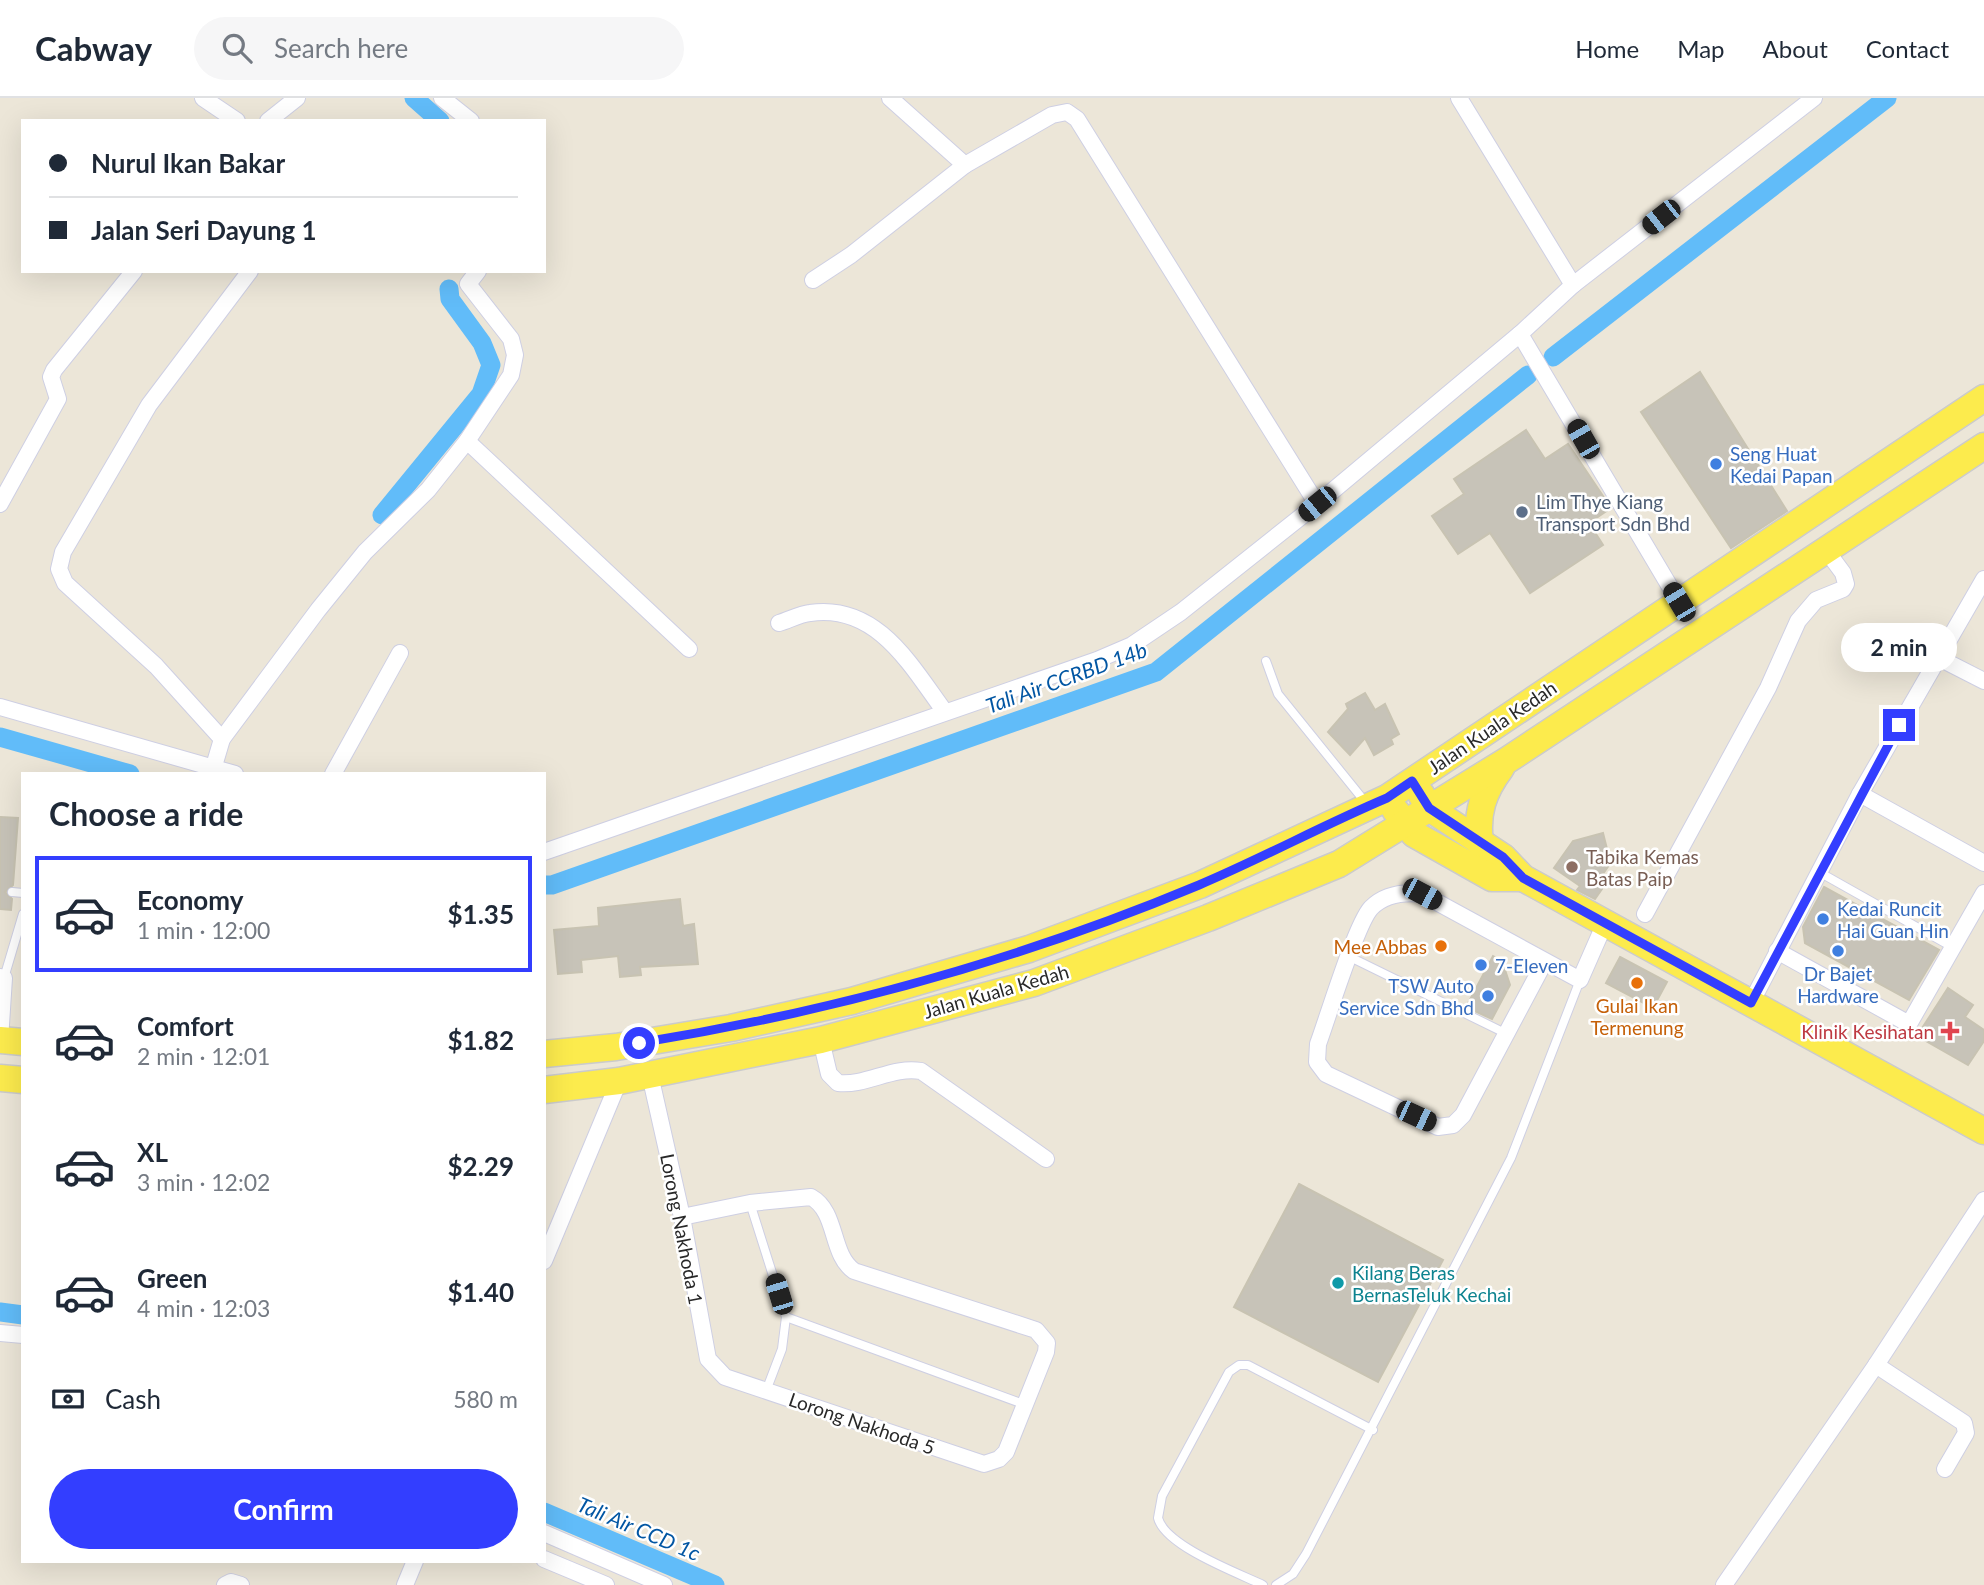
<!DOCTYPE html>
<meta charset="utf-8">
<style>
:root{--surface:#fff;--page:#f6f6f7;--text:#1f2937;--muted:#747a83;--line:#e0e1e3;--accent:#333eff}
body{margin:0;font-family:Lato,sans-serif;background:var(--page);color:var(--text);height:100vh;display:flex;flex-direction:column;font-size:26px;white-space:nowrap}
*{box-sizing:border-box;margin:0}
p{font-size:23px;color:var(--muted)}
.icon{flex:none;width:38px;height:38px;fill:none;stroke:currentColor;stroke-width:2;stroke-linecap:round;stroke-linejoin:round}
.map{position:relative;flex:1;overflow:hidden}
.panel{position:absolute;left:21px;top:674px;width:525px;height:791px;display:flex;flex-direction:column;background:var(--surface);border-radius:0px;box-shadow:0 7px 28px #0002}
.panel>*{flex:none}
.banner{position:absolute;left:21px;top:21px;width:525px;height:154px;border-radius:0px;box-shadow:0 7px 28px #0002;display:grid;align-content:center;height:154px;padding:0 28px;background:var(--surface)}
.end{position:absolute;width:32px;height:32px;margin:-16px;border:9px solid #333eff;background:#fff;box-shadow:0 0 0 4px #fff}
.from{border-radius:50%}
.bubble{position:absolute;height:49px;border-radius:24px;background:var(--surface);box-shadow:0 7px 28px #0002;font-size:23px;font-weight:700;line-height:49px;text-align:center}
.car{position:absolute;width:21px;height:42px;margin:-21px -10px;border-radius:9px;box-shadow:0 0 5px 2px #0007;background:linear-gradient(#222 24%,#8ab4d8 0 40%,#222 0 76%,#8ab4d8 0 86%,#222 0)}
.banner b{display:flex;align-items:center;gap:24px;height:66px;font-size:26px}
.banner b+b{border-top:2px solid var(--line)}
.banner i{width:18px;height:18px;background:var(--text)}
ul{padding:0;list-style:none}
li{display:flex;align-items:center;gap:21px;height:116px;margin:0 14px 10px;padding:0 14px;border:4px solid transparent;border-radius:0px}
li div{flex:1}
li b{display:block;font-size:26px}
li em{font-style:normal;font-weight:700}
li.active{border-color:var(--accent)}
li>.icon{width:63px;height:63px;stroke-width:1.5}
h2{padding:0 28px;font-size:32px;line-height:84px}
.pay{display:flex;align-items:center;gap:18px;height:77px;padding:0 28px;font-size:26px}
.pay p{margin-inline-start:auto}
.button{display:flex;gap:14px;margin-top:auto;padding:14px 28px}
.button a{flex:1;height:80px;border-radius:42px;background:var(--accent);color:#fff;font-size:28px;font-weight:700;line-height:80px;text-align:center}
header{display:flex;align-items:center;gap:42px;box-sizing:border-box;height:98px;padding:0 35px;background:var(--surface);border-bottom:2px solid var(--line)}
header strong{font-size:33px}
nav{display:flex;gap:38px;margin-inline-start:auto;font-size:24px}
.search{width:490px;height:63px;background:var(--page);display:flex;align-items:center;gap:18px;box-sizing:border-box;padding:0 24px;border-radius:38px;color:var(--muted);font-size:26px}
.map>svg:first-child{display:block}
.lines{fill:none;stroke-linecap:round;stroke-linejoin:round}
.canal{stroke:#61bcf9;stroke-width:19}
.building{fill:#c7c3b8;stroke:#c8c3b2;stroke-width:2}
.lane-casing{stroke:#cecfe3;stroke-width:10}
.street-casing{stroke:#cecfe3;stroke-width:18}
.primary-casing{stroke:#cbcbcb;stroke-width:29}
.lane{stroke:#fff;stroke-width:8}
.street{stroke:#fff;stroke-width:16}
.primary{stroke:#fceb4d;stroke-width:26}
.route{stroke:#333eff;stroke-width:9}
.shop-dot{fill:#3f7fe0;stroke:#fff;stroke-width:2.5}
.service-dot{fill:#5c6f8a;stroke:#fff;stroke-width:2.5}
.education-dot{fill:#8d6e63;stroke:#fff;stroke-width:2.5}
.food-dot{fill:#e8710a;stroke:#fff;stroke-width:2.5}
.health-dot{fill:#e0444e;stroke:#fff;stroke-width:2.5}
.culture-dot{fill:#0f9aa8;stroke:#fff;stroke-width:2.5}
.labels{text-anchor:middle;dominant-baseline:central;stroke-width:5;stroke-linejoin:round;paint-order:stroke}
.shop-label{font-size:19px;fill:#366cbe;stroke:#fff;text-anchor:start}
.service-label{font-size:19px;fill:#4e5e75;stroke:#fff;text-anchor:start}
.street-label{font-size:19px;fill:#282828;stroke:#fff}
.education-label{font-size:19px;fill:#785e54;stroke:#fff;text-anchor:start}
.food-label{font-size:19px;fill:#c56008;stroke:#fff;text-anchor:end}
.health-label{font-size:19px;fill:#be3a42;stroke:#fff;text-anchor:end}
.culture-label{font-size:19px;fill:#0d838f;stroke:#fff;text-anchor:start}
.water-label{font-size:21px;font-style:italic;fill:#0256a3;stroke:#fff}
</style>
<header>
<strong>Cabway</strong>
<div class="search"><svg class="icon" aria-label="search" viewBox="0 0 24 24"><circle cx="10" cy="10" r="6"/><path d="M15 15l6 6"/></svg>Search here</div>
<nav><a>Home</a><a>Map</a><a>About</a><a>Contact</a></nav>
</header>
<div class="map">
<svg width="1984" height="1487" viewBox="0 0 1984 1487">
<rect width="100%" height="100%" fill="#ece6d8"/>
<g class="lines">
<!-- canal -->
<g class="canal">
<polyline points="414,0 440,23"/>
<polyline points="1553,259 1887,0"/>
<polyline points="382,417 481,296 491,267 482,245 450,201 449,191"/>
<polyline points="0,639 130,676"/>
<polyline points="544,787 552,787 1156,574 1528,277"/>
<polyline points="0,1214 23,1217"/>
<polyline points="544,1414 715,1487"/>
</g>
</g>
<!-- building -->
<g class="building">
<polygon points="1700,274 1787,413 1731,450 1641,314"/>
<polygon points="1526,332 1545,361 1568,346 1611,410 1589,425 1603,447 1530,495 1490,435 1458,456 1432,418 1464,396 1454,381"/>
<polygon points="1365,595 1375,612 1385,606 1399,636 1391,641 1393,646 1374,657 1365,640 1350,657 1328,634 1348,611 1346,606"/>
<polygon points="0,719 18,720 13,787 5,794 12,801 11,812 0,811"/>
<polygon points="1603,735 1608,755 1614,760 1596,786 1602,791 1595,801 1577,792 1580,788 1554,770 1573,743"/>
<polygon points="1824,789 1939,852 1909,902 1805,845 1803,829"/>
<polygon points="680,801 683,828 694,826 698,866 640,869 641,877 620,879 618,858 581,862 582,874 558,876 554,832 599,828 598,810"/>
<polygon points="1493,858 1502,863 1510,887 1492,921 1466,909"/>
<polygon points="1620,859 1667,884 1653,910 1606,885"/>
<polygon points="1948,890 1973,907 1965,919 1984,932 1984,943 1968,967 1917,938"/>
<polygon points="1299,1086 1443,1162 1378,1284 1234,1209"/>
</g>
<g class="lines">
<!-- lane casing -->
<g class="lane-casing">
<g id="lane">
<polyline points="1266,563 1278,596 1366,705"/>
<polyline points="1819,774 1954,850"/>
<polyline points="12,794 23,795"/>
<polyline points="1350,859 1507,936"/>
<polyline points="4,880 23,816"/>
<polyline points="750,1105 786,1219 782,1251 766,1293"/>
<polyline points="786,1219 1026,1307"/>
<path d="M1263,1487C1238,1475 1165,1448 1158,1420L1162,1398L1229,1274L1239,1267H1248L1373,1332"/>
<polyline points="1276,1487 1293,1476 1306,1456 1511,1060 1580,882"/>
</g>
</g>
<!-- street casing -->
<g class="street-casing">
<g id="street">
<polyline points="203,0 237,23"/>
<polyline points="442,0 471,23"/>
<polyline points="890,0 965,67 1052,17 1067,14 1077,21 1317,406"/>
<polyline points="1459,0 1573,187"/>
<polyline points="268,23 297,0"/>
<polyline points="813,182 851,157 965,67"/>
<polyline points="1520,236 1679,504"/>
<polyline points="467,343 689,551"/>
<polyline points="0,406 58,301 51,279 54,272 134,173"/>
<path d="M779,525C789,522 800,516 810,515C877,505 911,568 945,614"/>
<polyline points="1937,559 1984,583"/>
<polyline points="0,609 235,676"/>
<polyline points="222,641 156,568 65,485 59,471 63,454 149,307 250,173"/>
<polyline points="214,668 222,641 318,512 365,454 428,392 467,343 511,277 515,257 511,241 468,186 478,173"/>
<polyline points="333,676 400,555"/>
<polyline points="1860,696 1984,765"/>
<polyline points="544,754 1097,562 1132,547 1181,514 1317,406 1520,236 1573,187 1814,0"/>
<polyline points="1645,816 1768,590 1798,523 1816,502 1843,491 1846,486 1843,475 1826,452"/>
<polyline points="1777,853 1909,926 1984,795"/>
<path d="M1545,863L1463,1017L1453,1027L1438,1029L1326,976L1317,964L1318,946C1328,919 1356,826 1371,810C1385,796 1404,794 1422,796L1580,882L1605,825"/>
<polyline points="0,879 4,880 0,942"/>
<polyline points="1751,905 1860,696 1984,481"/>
<path d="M821,942L829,976L838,985C867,988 892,968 921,973L1046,1061"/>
<path d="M650,977L682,1119L708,1261L725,1279L984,1366L999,1361L1006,1354L1046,1254L1047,1245L1036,1232L854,1173C830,1156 838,1114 811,1099L750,1105L682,1119"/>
<polyline points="544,1163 619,983"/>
<polyline points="0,1235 23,1237"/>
<polyline points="1876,1267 1964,1325 1966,1335 1945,1371"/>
<polyline points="544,1435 664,1487"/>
<polyline points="544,1461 606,1487"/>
<polyline points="225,1487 231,1484 241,1487"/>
<polyline points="405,1487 415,1463"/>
<polyline points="1724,1487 1876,1267 1984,1102"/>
</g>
</g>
<!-- primary casing -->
<g class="primary-casing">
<g id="primary">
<polyline points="1421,696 1429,710 1503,759 1523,780 1984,1033"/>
<polyline points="1395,712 1414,736 1492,780 1523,780"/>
<path d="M1480,745C1476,715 1483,694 1501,670"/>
<polyline points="0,942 23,944"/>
<polyline points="544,956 616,949 731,930 852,903 1029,851 1200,787 1387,700 1984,300"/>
<polyline points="0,980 23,982"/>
<polyline points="544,992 619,983 821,942 1034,885 1208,820 1339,766 1506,663 1984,348"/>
</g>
</g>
<!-- lane -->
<use href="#lane" class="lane"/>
<!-- street -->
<use href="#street" class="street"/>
<!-- primary -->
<use href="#primary" class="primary"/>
</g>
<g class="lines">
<!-- route -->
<path class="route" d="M639,945C831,914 1020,862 1199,787C1263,760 1323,727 1387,700L1412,683L1429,710L1503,759L1523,780L1751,905L1899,627"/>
</g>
<!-- markers -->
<g class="shop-dot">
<circle cx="1716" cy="366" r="7"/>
<circle cx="1823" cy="821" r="7"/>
<circle cx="1838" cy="853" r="7"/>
<circle cx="1481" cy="867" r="7"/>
<circle cx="1488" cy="898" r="7"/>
</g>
<circle class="service-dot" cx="1522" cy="414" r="7"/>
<circle class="education-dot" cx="1572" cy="769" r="7"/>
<g class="food-dot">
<circle cx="1441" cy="848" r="7"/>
<circle cx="1637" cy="885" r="7"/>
</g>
<path class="health-dot" d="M1946.5 922.5h7v7h7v7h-7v7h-7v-7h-7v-7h7z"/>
<circle class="culture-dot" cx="1338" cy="1185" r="7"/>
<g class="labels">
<!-- shop labels -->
<g class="shop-label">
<text x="1730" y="355">Seng Huat<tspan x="1730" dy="22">Kedai Papan</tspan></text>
<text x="1837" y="810">Kedai Runcit<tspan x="1837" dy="22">Hai Guan Hin</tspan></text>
<text x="1495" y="867">7-Eleven</text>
<text x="1838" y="875" text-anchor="middle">Dr Bajet<tspan x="1838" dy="22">Hardware</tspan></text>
<text x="1474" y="887" text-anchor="end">TSW Auto<tspan x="1474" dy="22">Service Sdn Bhd</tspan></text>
</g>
<!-- service labels -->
<g class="service-label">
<text x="1536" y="403">Lim Thye Kiang<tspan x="1536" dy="22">Transport Sdn Bhd</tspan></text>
</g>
<!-- street labels -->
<g class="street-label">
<text transform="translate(1492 629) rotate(-34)">Jalan Kuala Kedah</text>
<text transform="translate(996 893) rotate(-16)">Jalan Kuala Kedah</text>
<text transform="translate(682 1131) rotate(79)">Lorong Nakhoda 1</text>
<text transform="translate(862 1325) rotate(19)">Lorong Nakhoda 5</text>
</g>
<!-- education labels -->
<g class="education-label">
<text x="1586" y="758">Tabika Kemas<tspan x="1586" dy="22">Batas Paip</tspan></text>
</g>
<!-- food labels -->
<g class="food-label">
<text x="1427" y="848">Mee Abbas</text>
<text x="1637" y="907" text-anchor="middle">Gulai Ikan<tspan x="1637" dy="22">Termenung</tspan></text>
</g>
<!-- health labels -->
<g class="health-label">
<text x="1934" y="933">Klinik Kesihatan</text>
</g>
<!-- culture labels -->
<g class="culture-label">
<text x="1352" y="1174">Kilang Beras<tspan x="1352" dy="22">BernasTeluk Kechai</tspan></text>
</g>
<!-- water labels -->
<g class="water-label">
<text transform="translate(1066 579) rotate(-20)">Tali Air CCRBD 14b</text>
<text transform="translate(639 1430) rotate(23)">Tali Air CCD 1c</text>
</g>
</g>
</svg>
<i class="end from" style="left:639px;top:945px"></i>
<i class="end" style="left:1899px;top:627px"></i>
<div class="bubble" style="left:1841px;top:525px;width:116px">2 min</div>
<i class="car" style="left:1661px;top:119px;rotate:232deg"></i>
<i class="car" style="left:1583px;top:341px;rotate:330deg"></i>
<i class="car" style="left:1317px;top:406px;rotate:231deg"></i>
<i class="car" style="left:1679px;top:504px;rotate:329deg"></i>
<i class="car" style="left:1422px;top:796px;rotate:118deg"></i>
<i class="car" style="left:1416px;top:1018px;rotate:115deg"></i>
<i class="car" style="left:779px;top:1196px;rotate:343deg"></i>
<div class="banner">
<b><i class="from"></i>Nurul Ikan Bakar</b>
<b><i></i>Jalan Seri Dayung 1</b>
</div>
<section class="panel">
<h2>Choose a ride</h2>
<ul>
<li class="active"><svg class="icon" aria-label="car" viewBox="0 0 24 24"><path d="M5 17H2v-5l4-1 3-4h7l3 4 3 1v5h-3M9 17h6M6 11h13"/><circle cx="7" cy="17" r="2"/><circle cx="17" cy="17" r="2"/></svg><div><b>Economy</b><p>1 min · 12:00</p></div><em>$1.35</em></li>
<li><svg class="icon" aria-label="car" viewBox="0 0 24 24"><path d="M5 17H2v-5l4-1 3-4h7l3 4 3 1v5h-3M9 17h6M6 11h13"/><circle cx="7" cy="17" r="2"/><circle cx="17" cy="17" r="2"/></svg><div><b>Comfort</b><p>2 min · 12:01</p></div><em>$1.82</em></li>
<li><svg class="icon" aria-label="car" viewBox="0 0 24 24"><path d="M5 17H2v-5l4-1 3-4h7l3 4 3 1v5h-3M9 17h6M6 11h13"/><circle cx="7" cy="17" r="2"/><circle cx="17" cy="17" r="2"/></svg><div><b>XL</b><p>3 min · 12:02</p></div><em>$2.29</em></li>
<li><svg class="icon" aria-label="car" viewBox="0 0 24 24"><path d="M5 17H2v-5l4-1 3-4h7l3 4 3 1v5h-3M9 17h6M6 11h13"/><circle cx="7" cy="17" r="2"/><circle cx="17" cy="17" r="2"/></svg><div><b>Green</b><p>4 min · 12:03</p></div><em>$1.40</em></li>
</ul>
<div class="pay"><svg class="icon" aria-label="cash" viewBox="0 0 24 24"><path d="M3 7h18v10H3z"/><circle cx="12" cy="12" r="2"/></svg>Cash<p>580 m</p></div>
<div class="button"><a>Confirm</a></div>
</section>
</div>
